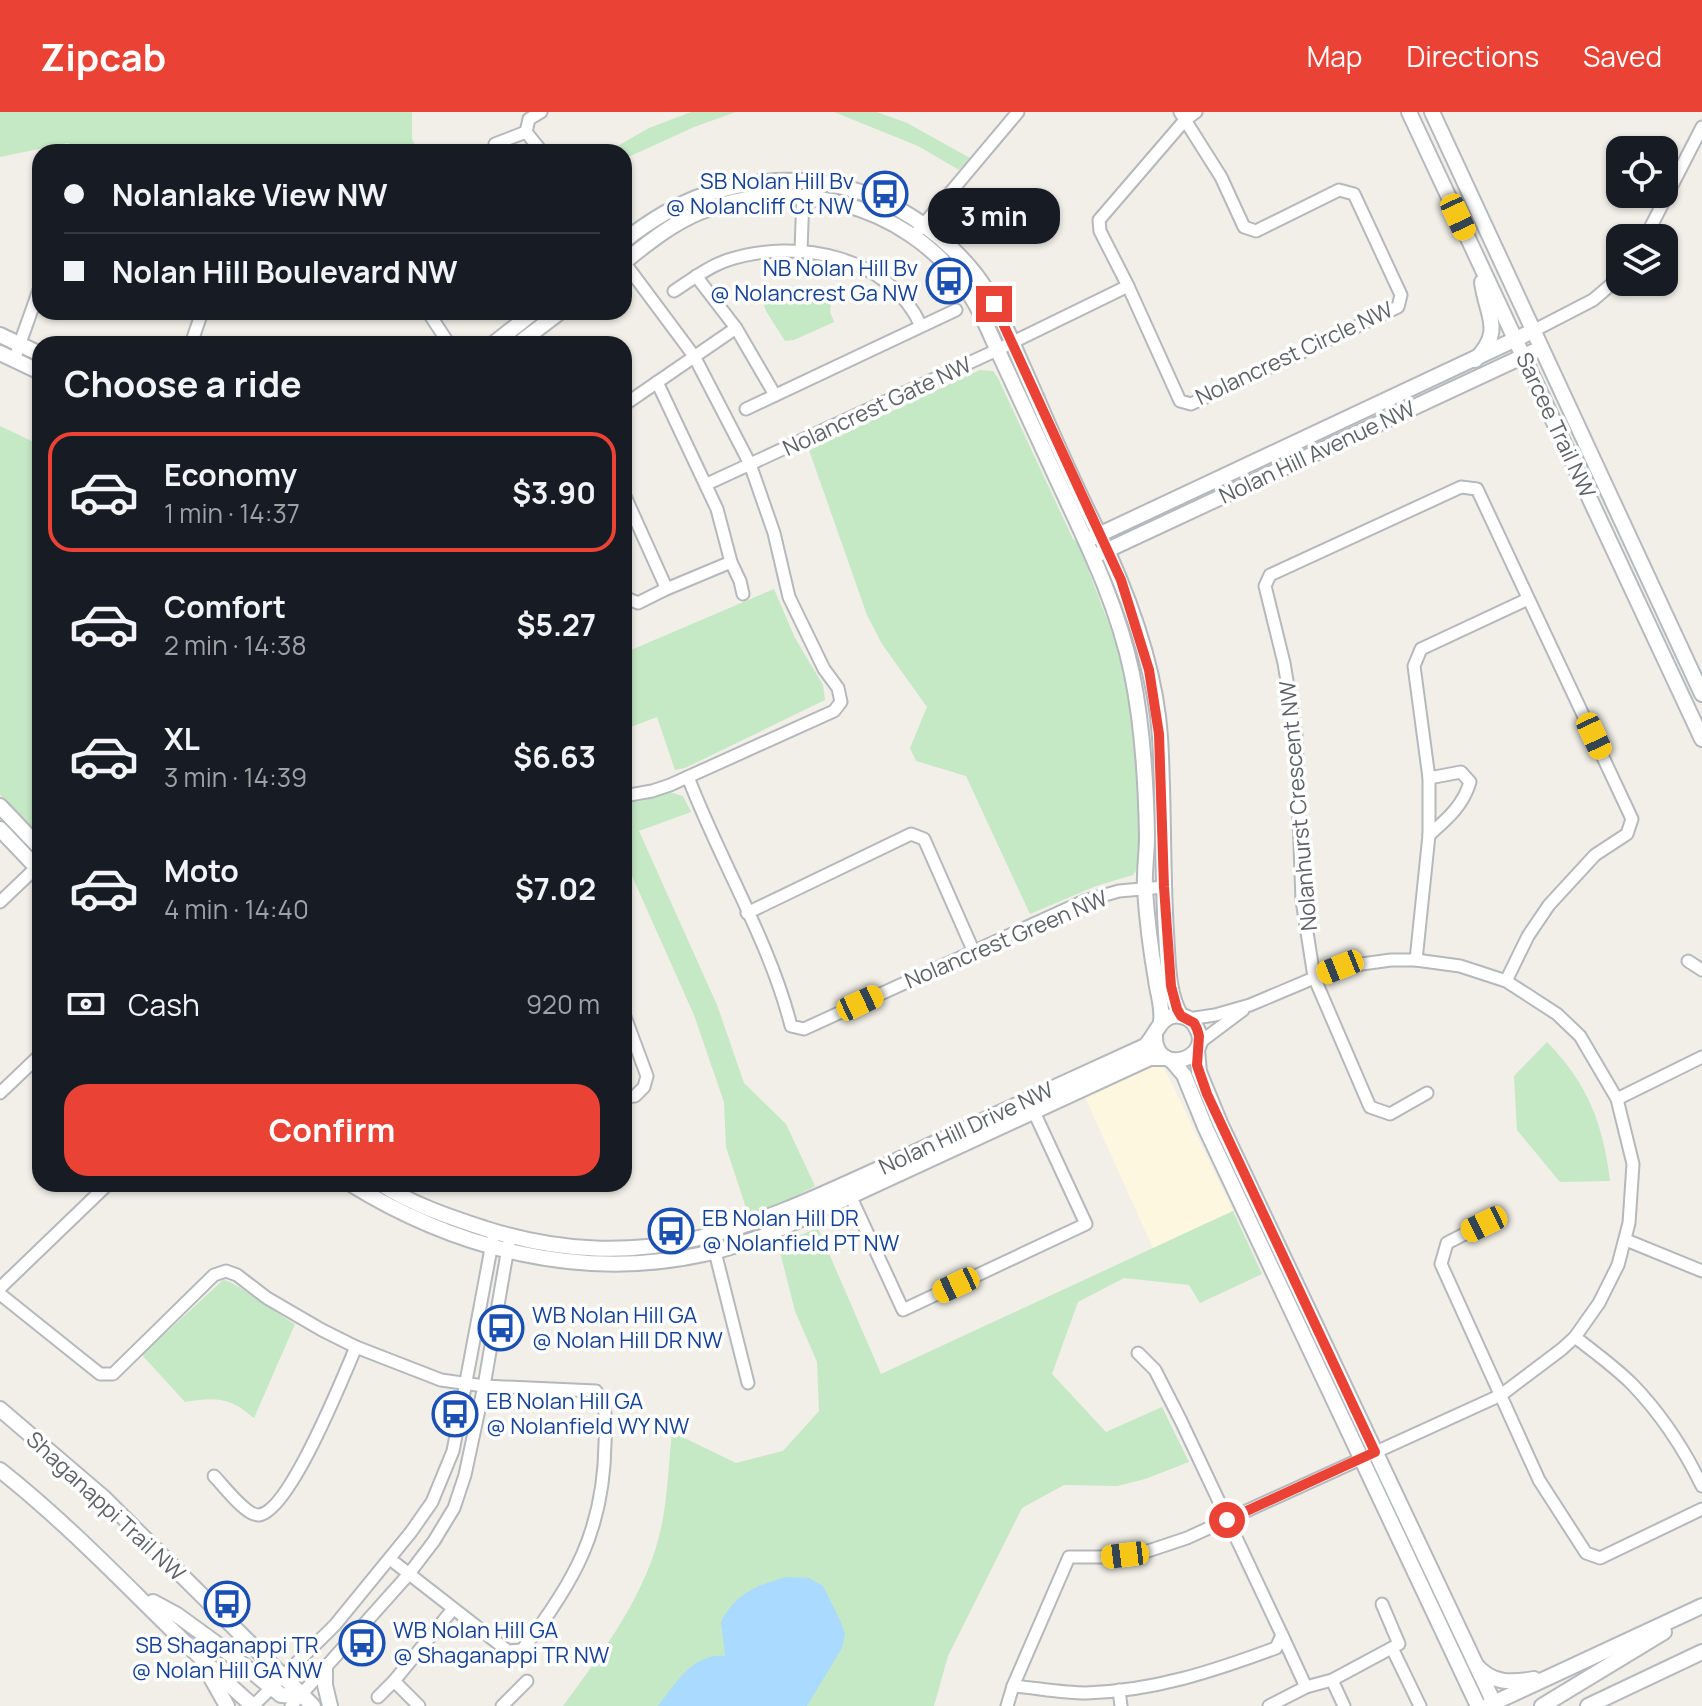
<!DOCTYPE html>
<meta charset="utf-8">
<style>
:root{--surface:#171b24;--page:#20242c;--text:#f1f3f6;--muted:#9ea1a6;--line:#363941;--accent:#ea4335}
body{margin:0;font-family:Manrope,sans-serif;background:var(--page);color:var(--text);height:100vh;display:flex;flex-direction:column;font-size:30px;white-space:nowrap}
*{box-sizing:border-box;margin:0}
p{font-size:26px;color:var(--muted)}
.icon{flex:none;width:44px;height:44px;fill:none;stroke:currentColor;stroke-width:2;stroke-linecap:round;stroke-linejoin:round}
.map{position:relative;flex:1;overflow:hidden}
.sheet{position:absolute;left:32px;top:224px;width:600px;height:856px;display:flex;flex-direction:column;background:var(--surface);border-radius:24px;box-shadow:0 2px 6px #0004}
.sheet>*{flex:none}
.guide{position:absolute;left:32px;top:32px;width:600px;height:176px;border-radius:24px;box-shadow:0 2px 6px #0004;display:grid;align-content:center;height:176px;padding:0 32px;background:var(--surface)}
.buttons{position:absolute;left:1606px;top:24px;display:grid;gap:16px}
.buttons a{display:grid;place-items:center;width:72px;height:72px;border-radius:16px;background:var(--surface);box-shadow:0 2px 6px #0004;font-size:40px}
.end{position:absolute;width:36px;height:36px;margin:-18px;border:10px solid #ea4335;background:#fff;box-shadow:0 0 0 4px #fff}
.from{border-radius:50%}
.bubble{position:absolute;height:56px;border-radius:24px;background:var(--surface);box-shadow:0 2px 6px #0004;font-size:26px;font-weight:700;line-height:56px;text-align:center}
.car{position:absolute;width:24px;height:48px;margin:-24px -12px;border-radius:10px;box-shadow:0 0 6px 2px #0007;background:linear-gradient(#f5c518 24%,#345 0 40%,#f5c518 0 76%,#345 0 86%,#f5c518 0)}
.guide b{display:flex;align-items:center;gap:28px;height:76px;font-size:30px}
.guide b+b{border-top:2px solid var(--line)}
.guide i{width:20px;height:20px;background:var(--text)}
ul{padding:0;list-style:none}
li{display:flex;align-items:center;gap:24px;height:120px;margin:0 16px 12px;padding:0 16px;border:4px solid transparent;border-radius:24px}
li div{flex:1}
li b{display:block;font-size:30px}
li em{font-style:normal;font-weight:700}
li.current{border-color:var(--accent)}
li>.icon{width:72px;height:72px;stroke-width:1.5}
h2{padding:0 32px;font-size:36px;line-height:96px}
.pay{display:flex;align-items:center;gap:20px;height:88px;padding:0 32px;font-size:30px}
.pay p{margin-inline-start:auto}
.action{display:flex;gap:16px;margin-top:auto;padding:16px 32px}
.action a{flex:1;height:92px;border-radius:24px;background:var(--accent);color:#fff;font-size:32px;font-weight:700;line-height:92px;text-align:center}
header{display:flex;align-items:center;gap:48px;box-sizing:border-box;height:112px;padding:0 40px;background:var(--accent);color:#fff}
header strong{font-size:38px}
nav{display:flex;gap:44px;margin-inline-start:auto;font-size:28px}
.map>svg:first-child{display:block}
.commercial{fill:#fef7e0}
.green{fill:#c5e8c5}
.water{fill:#aadaff}
.lines{fill:none;stroke-linecap:round;stroke-linejoin:round}
.minor-casing{stroke:#b5b8bc;stroke-width:15}
.tertiary-casing{stroke:#b5b8bc;stroke-width:18}
.secondary-casing{stroke:#b6babf;stroke-width:18}
.minor{stroke:#fff;stroke-width:11}
.tertiary{stroke:#fff;stroke-width:14}
.secondary{stroke:#fff;stroke-width:14}
.route{stroke:#ea4335;stroke-width:10}
.labels{text-anchor:middle;dominant-baseline:central;stroke-width:7;stroke-linejoin:round;paint-order:stroke}
.transit-label{font-size:22px;fill:#164399;stroke:#fff;text-anchor:start}
.street-label{font-size:22px;fill:#5f6368;stroke:#fff}
</style>
<header>
<strong>Zipcab</strong>
<nav><a>Map</a><a>Directions</a><a>Saved</a></nav>
</header>
<div class="map">
<svg width="1702" height="1594" viewBox="0 0 1702 1594">
<rect width="100%" height="100%" fill="#f1efe8"/>
<!-- commercial -->
<polygon class="commercial" points="1161,949 1233,1099 1153,1136 1084,983"/>
<!-- green -->
<g class="green">
<polygon points="0,0 412,0 412,27 419,40 79,40 68,31 0,45"/>
<polygon points="691,0 736,0 694,15 624,47 624,40 607,40 649,16"/>
<polygon points="834,0 877,0 907,11 970,46 959,58 918,34"/>
<polygon points="765,179 826,184 831,192 830,200 834,210 794,228 785,229 766,199 761,184"/>
<polygon points="980,258 993,259 998,266 1073,427 1078,431 1116,531 1125,565 1139,656 1139,754 1133,763 1096,774 1030,802 966,664 916,649 910,636 927,595 882,532 867,503 809,338"/>
<polygon points="0,314 40,333 40,726 0,683"/>
<polygon points="774,477 795,526 823,573 825,588 685,656 675,658 657,605 631,615 624,614 624,541"/>
<polygon points="669,680 683,684 691,700 639,719 717,893 744,971 786,1012 815,1074 780,1092 748,1102 726,1035 724,990 694,903 628,755 624,740 624,691 642,689"/>
<path d="M1547,930C1588,972 1603,1012 1610,1069L1560,1070L1517,1018L1514,964Z"/>
<path d="M1233,1099L1262,1162L1200,1191L1189,1173L1124,1166L1078,1190L1052,1262L1106,1320L1162,1295L1189,1350L1145,1367L1117,1374L1064,1373L1022,1396L948,1544L934,1594H563C605,1537 651,1477 663,1406C668,1378 669,1348 672,1320L736,1351L783,1339L819,1299L817,1250L795,1199L778,1132L818,1116L881,1262Z"/>
<path d="M223,1168C234,1168 280,1204 295,1212L254,1306C229,1285 217,1285 185,1290L142,1243Z"/>
</g>
<!-- water -->
<path class="water" d="M787,1465L809,1466L823,1474L841,1510L845,1522L842,1536L807,1594H658C676,1571 693,1541 725,1544L721,1510C736,1481 757,1473 787,1465Z"/>
<g class="lines">
<!-- minor casing -->
<g class="minor-casing">
<g id="minor">
<polyline points="541,0 529,7 526,20 542,40"/>
<polyline points="1180,0 1185,8 1196,0"/>
<polygon points="1185,8 1221,65 1244,115 1256,119 1339,78 1354,82 1401,183 1398,195 1191,292 1180,289 1128,174 1100,119 1099,108"/>
<polyline points="495,32 526,20"/>
<polyline points="918,119 1018,0"/>
<polyline points="1645,126 1702,15"/>
<polyline points="801,138 803,84"/>
<polyline points="624,150 694,244 750,352 774,421 789,485 824,557 838,576 841,590 834,599 670,673 652,679 624,684"/>
<polyline points="696,164 736,216 775,283"/>
<path d="M674,179C691,168 709,154 728,148C796,126 889,143 921,214"/>
<polyline points="428,200 449,232"/>
<polyline points="1533,219 1593,188 1620,165"/>
<polyline points="191,232 202,200"/>
<polyline points="14,248 40,175"/>
<polyline points="657,270 717,397 731,450 740,469 743,482"/>
<polyline points="624,293 736,216"/>
<polyline points="746,297 956,198"/>
<polyline points="707,372 997,238 1128,174"/>
<polyline points="624,382 665,473 664,478 638,491 624,485"/>
<polyline points="664,478 731,450"/>
<path d="M688,665C719,747 770,830 791,914L804,917L1084,789L1119,779L1164,775"/>
<path d="M1429,666L1461,660L1470,670C1463,694 1447,707 1429,723"/>
<polyline points="0,790 40,752"/>
<polyline points="747,801 911,722 924,727 973,838"/>
<polyline points="1416,848 1429,723 1429,666 1414,554 1421,537 1528,487"/>
<polyline points="1688,849 1702,858"/>
<polyline points="624,902 647,964 644,975 635,984 624,985"/>
<polyline points="1199,931 1243,898"/>
<polyline points="0,981 40,943"/>
<polyline points="1427,981 1390,1002 1370,995 1314,865 1302,788 1296,623 1284,551 1265,474 1270,463 1461,375 1477,377 1632,707 1627,722 1595,743 1549,793 1528,824 1506,869"/>
<polyline points="1617,987 1702,945"/>
<polyline points="848,1079 903,1198 1086,1112 1034,1000"/>
<polyline points="1484,1112 1447,1131 1441,1152 1539,1368 1586,1441 1600,1446 1702,1397"/>
<polyline points="711,1124 748,1271"/>
<polyline points="1626,1128 1702,1159"/>
<polyline points="0,1176 108,1072"/>
<path d="M0,1182L100,1262H113L214,1163L226,1159L237,1163L267,1186L322,1218L356,1235L441,1268L484,1274L596,1279C608,1295 606,1312 605,1331C604,1418 574,1471 522,1538L508,1539L390,1447"/>
<path d="M1575,1225C1594,1240 1615,1255 1632,1272C1661,1302 1684,1337 1702,1374"/>
<path d="M214,1364C223,1373 246,1404 259,1403C290,1399 343,1265 356,1235"/>
<polyline points="1392,1536 1420,1594"/>
<polyline points="1332,1568 1399,1532 1382,1492"/>
<polyline points="394,1569 419,1594"/>
<path d="M1013,1574C1037,1576 1062,1581 1086,1581C1154,1579 1214,1559 1276,1536L1282,1523L1181,1309L1155,1258L1138,1241"/>
<polyline points="1306,1575 1332,1568 1344,1594"/>
<polyline points="1119,1578 1121,1594"/>
<polyline points="378,1585 394,1569 453,1497"/>
<polyline points="253,1594 335,1513 411,1420 432,1390 453,1339 493,1126"/>
<polyline points="291,1594 408,1463 434,1429 454,1396 465,1363 484,1274 510,1124"/>
<polyline points="502,1594 527,1569"/>
<polyline points="1007,1594 1013,1574 1069,1445 1108,1445 1142,1441 1187,1426 1501,1283 1562,1237 1575,1225 1599,1191 1618,1153 1629,1111 1633,1052 1617,987 1580,924 1557,902 1506,869 1460,854 1416,848 1391,848 1340,855 1250,893 1215,903 1188,907"/>
<polyline points="1269,1594 1306,1575 1282,1523"/>
</g>
</g>
<!-- tertiary casing -->
<g class="tertiary-casing">
<g id="tertiary">
<path d="M624,129C677,87 729,67 798,69C867,70 933,109 976,163C996,189 1009,224 1023,255C1050,316 1076,379 1107,438C1133,496 1156,561 1160,625C1164,690 1162,756 1166,821C1168,848 1167,881 1181,904"/>
<path d="M624,150C648,131 671,112 700,100C794,63 904,92 964,174C979,194 988,217 998,239C1014,274 1030,308 1046,343C1078,414 1116,484 1132,562C1143,615 1146,669 1147,724C1147,742 1144,760 1145,778C1147,808 1151,839 1156,868C1158,883 1163,895 1161,910"/>
<polyline points="0,223 40,242"/>
<polyline points="493,232 534,200"/>
<polyline points="518,232 560,200"/>
<polyline points="0,241 40,260"/>
<polyline points="1092,426 1533,219"/>
<polyline points="1101,441 1541,236"/>
<polyline points="0,694 40,736"/>
<polyline points="0,717 40,759"/>
<polyline points="1197,938 1199,960 1220,1011 1494,1591"/>
<polyline points="1172,949 1184,963 1206,1017 1478,1594"/>
<path d="M351,1072C456,1137 581,1169 704,1142C723,1138 743,1131 762,1125L1150,946H1166"/>
<path d="M381,1072C413,1093 450,1105 486,1117C652,1169 762,1110 909,1043C988,1006 1066,970 1145,934C1157,923 1160,900 1181,904C1187,905 1193,909 1196,915C1216,947 1153,967 1155,922"/>
</g>
</g>
<!-- secondary casing -->
<g class="secondary-casing">
<g id="secondary">
<polyline points="1409,0 1702,627"/>
<polyline points="1432,0 1702,582"/>
<path d="M1475,248C1505,218 1486,204 1482,170"/>
<polyline points="0,1297 103,1385 313,1594"/>
<path d="M0,1358C91,1430 166,1518 253,1594"/>
<polyline points="153,1490 177,1503 217,1532 281,1583 302,1584"/>
<path d="M1476,1553C1492,1572 1511,1571 1534,1567"/>
<polyline points="325,1557 325,1573 330,1594"/>
<polyline points="209,1562 227,1594"/>
<polyline points="1487,1594 1702,1494"/>
<polyline points="1542,1594 1664,1520"/>
<polyline points="1588,1594 1702,1540"/>
</g>
</g>
<!-- minor -->
<use href="#minor" class="minor"/>
<!-- tertiary -->
<use href="#tertiary" class="tertiary"/>
<!-- secondary -->
<use href="#secondary" class="secondary"/>
</g>
<g class="lines">
<!-- route -->
<polyline class="route" points="994,192 1121,468 1149,558 1159,622 1164,775 1171,874 1177,897 1181,904 1194,911 1197,917 1199,924 1197,953 1207,982 1375,1340 1227,1408"/>
</g>
<!-- icons -->
<defs>
<g id="bus-ring" transform="scale(2.3)"><circle r="9.5" fill="#fff" stroke="#1a4fb4" stroke-width="1.5"/><path d="M-5-6H5V4H4V6H2V4H-2V6H-4V4H-5ZM-3.5-4V0h7V-4ZM-3.5 1.2v1.5H-2V1.2ZM2 1.2v1.5H3.5V1.2Z" fill="#1a4fb4"/></g>
</defs>
<g fill-rule="evenodd">
<use href="#bus-ring" x="885" y="82"/>
<use href="#bus-ring" x="949" y="169"/>
<use href="#bus-ring" x="671" y="1119"/>
<use href="#bus-ring" x="501" y="1216"/>
<use href="#bus-ring" x="455" y="1302"/>
<use href="#bus-ring" x="227" y="1492"/>
<use href="#bus-ring" x="362" y="1531"/>
</g>
<g class="labels">
<!-- transit labels -->
<g class="transit-label">
<text x="854" y="69" text-anchor="end">SB Nolan Hill Bv<tspan x="854" dy="25">@ Nolancliff Ct NW</tspan></text>
<text x="918" y="156" text-anchor="end">NB Nolan Hill Bv<tspan x="918" dy="25">@ Nolancrest Ga NW</tspan></text>
<text x="702" y="1106">EB Nolan Hill DR<tspan x="702" dy="25">@ Nolanfield PT NW</tspan></text>
<text x="532" y="1203">WB Nolan Hill GA<tspan x="532" dy="25">@ Nolan Hill DR NW</tspan></text>
<text x="486" y="1289">EB Nolan Hill GA<tspan x="486" dy="25">@ Nolanfield WY NW</tspan></text>
<text x="393" y="1518">WB Nolan Hill GA<tspan x="393" dy="25">@ Shaganappi TR NW</tspan></text>
<text x="227" y="1533" text-anchor="middle">SB Shaganappi TR<tspan x="227" dy="25">@ Nolan Hill GA NW</tspan></text>
</g>
<!-- street labels -->
<g class="street-label">
<text transform="translate(1294 241) rotate(-25)">Nolancrest Circle NW</text>
<text transform="translate(877 294) rotate(-25)">Nolancrest Gate NW</text>
<text transform="translate(1556 313) rotate(65)">Sarcee Trail NW</text>
<text transform="translate(1317 340) rotate(-25)">Nolan Hill Avenue NW</text>
<text transform="translate(1298 694) rotate(-95)">Nolanhurst Crescent NW</text>
<text transform="translate(1006 827) rotate(-23)">Nolancrest Green NW</text>
<text transform="translate(966 1016) rotate(-25)">Nolan Hill Drive NW</text>
<text transform="translate(106 1394) rotate(43)">Shaganappi Trail NW</text>
</g>
</g>
</svg>
<div class="buttons">
<a><svg class="icon" aria-label="locate" viewBox="0 0 24 24"><circle cx="12" cy="12" r="6"/><path d="M12 2v4M12 18v4M2 12h4M18 12h4"/></svg></a>
<a><svg class="icon" aria-label="layers" viewBox="0 0 24 24"><path d="M12 4l9 5-9 5-9-5zM3 14l9 5 9-5"/></svg></a>
</div>
<i class="end from" style="left:1227px;top:1408px"></i>
<i class="end" style="left:994px;top:192px"></i>
<div class="bubble" style="left:928px;top:76px;width:132px">3 min</div>
<i class="car" style="left:1458px;top:105px;rotate:155deg"></i>
<i class="car" style="left:1594px;top:624px;rotate:155deg"></i>
<i class="car" style="left:1340px;top:855px;rotate:248deg"></i>
<i class="car" style="left:860px;top:891px;rotate:65deg"></i>
<i class="car" style="left:1484px;top:1112px;rotate:244deg"></i>
<i class="car" style="left:956px;top:1173px;rotate:245deg"></i>
<i class="car" style="left:1125px;top:1443px;rotate:263deg"></i>
<div class="guide">
<b><i class="from"></i>Nolanlake View NW</b>
<b><i></i>Nolan Hill Boulevard NW</b>
</div>
<section class="sheet">
<h2>Choose a ride</h2>
<ul>
<li class="current"><svg class="icon" aria-label="car" viewBox="0 0 24 24"><path d="M5 17H2v-5l4-1 3-4h7l3 4 3 1v5h-3M9 17h6M6 11h13"/><circle cx="7" cy="17" r="2"/><circle cx="17" cy="17" r="2"/></svg><div><b>Economy</b><p>1 min · 14:37</p></div><em>$3.90</em></li>
<li><svg class="icon" aria-label="car" viewBox="0 0 24 24"><path d="M5 17H2v-5l4-1 3-4h7l3 4 3 1v5h-3M9 17h6M6 11h13"/><circle cx="7" cy="17" r="2"/><circle cx="17" cy="17" r="2"/></svg><div><b>Comfort</b><p>2 min · 14:38</p></div><em>$5.27</em></li>
<li><svg class="icon" aria-label="car" viewBox="0 0 24 24"><path d="M5 17H2v-5l4-1 3-4h7l3 4 3 1v5h-3M9 17h6M6 11h13"/><circle cx="7" cy="17" r="2"/><circle cx="17" cy="17" r="2"/></svg><div><b>XL</b><p>3 min · 14:39</p></div><em>$6.63</em></li>
<li><svg class="icon" aria-label="car" viewBox="0 0 24 24"><path d="M5 17H2v-5l4-1 3-4h7l3 4 3 1v5h-3M9 17h6M6 11h13"/><circle cx="7" cy="17" r="2"/><circle cx="17" cy="17" r="2"/></svg><div><b>Moto</b><p>4 min · 14:40</p></div><em>$7.02</em></li>
</ul>
<div class="pay"><svg class="icon" aria-label="cash" viewBox="0 0 24 24"><path d="M3 7h18v10H3z"/><circle cx="12" cy="12" r="2"/></svg>Cash<p>920 m</p></div>
<div class="action"><a>Confirm</a></div>
</section>
</div>
